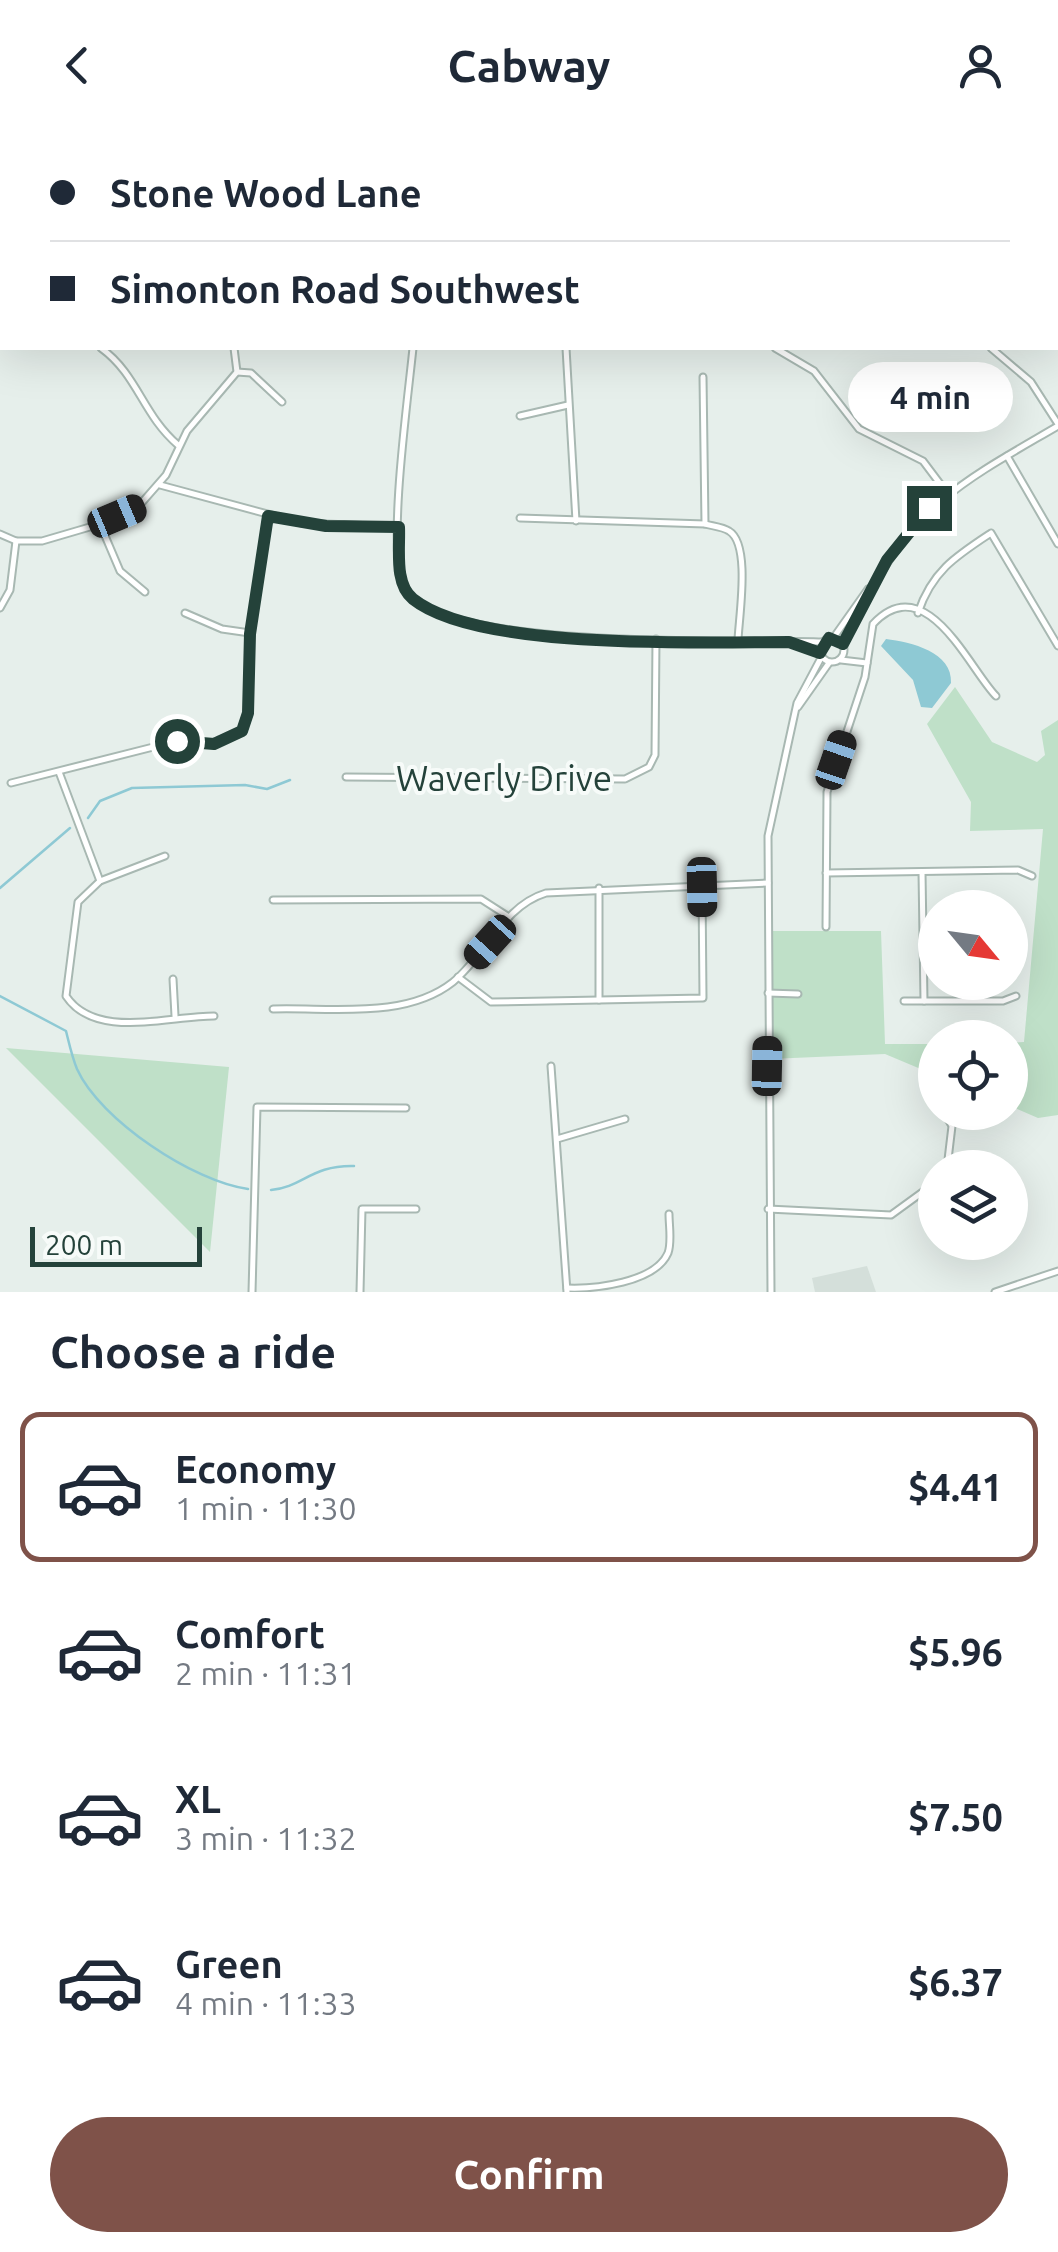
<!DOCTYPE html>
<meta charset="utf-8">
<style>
:root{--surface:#fff;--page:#f2f2f3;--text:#1f2937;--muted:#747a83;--line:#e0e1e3;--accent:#7f5249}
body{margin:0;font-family:Ubuntu,sans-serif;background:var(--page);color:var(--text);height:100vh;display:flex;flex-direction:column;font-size:38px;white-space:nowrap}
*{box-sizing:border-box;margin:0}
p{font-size:32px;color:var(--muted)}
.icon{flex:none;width:55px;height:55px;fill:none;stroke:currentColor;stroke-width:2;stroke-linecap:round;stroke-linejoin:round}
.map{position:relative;height:1162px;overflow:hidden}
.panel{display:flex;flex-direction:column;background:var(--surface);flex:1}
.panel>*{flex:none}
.top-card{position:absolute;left:0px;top:0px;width:1060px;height:220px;box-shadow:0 10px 40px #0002;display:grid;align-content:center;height:220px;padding:0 50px;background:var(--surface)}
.needle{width:65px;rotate:119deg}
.controls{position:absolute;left:918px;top:760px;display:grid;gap:20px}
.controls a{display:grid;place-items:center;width:110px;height:110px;border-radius:50%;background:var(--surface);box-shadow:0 10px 40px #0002;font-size:50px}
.scale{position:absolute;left:30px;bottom:25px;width:172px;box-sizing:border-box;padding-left:10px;border:5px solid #24423a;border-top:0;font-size:28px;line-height:35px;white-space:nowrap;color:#24423a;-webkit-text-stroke:8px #f7fbf9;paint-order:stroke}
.end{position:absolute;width:45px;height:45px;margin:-22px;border:12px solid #24423a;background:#fff;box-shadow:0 0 0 5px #fff}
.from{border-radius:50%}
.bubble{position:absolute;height:70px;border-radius:35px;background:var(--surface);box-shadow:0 10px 40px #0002;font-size:32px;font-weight:700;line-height:70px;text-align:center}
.car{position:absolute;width:30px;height:60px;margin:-30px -15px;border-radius:12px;box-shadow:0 0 8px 2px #0007;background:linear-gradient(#222 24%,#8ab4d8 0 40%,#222 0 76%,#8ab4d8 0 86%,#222 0)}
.top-card b{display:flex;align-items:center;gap:35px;height:95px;font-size:38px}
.top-card b+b{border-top:2px solid var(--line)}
.top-card i{width:25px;height:25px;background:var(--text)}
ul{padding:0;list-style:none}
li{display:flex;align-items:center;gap:30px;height:150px;margin:0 20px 15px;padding:0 30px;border:5px solid transparent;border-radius:20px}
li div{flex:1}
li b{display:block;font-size:38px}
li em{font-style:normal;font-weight:700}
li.active{border-color:var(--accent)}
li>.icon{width:90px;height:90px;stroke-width:1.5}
h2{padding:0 50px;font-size:45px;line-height:120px}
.button{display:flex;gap:20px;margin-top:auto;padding:20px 50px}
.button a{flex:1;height:115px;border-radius:60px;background:var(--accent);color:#fff;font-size:40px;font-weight:700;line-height:115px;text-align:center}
header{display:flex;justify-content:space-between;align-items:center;height:130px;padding:0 50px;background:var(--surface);font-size:45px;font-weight:700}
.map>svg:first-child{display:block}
.built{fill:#d4dfda}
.green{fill:#bfe0c8}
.water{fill:#8ec9d4}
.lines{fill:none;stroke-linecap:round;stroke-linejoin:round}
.stream{stroke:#8ec9d4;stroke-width:2.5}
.minor-casing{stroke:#a8b8b2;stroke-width:9}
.minor{stroke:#fff;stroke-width:5}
.route{stroke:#24423a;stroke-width:12}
.labels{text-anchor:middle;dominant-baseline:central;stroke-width:8;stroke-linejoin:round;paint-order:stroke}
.street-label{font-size:35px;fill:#24423a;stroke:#f7fbf9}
</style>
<header><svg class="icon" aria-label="back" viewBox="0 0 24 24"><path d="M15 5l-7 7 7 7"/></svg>Cabway<svg class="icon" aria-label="person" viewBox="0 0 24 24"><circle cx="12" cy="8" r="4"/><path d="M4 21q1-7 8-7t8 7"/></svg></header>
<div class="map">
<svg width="1058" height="1162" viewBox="0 0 1058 1162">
<rect width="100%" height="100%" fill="#e6efeb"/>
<!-- built -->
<polygon class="built" points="867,1136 876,1162 815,1162 812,1148"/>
<!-- green -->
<g class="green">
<polygon points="955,557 992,612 1037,632 1045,625 1041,601 1058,590 1058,985 1038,988 1010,976 1010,913 1024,912 1043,699 970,701 971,672 927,594"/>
<polygon points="773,801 881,801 885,914 935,914 935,945 885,924 770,929"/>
<polygon points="6,918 229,937 210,1122"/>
</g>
<!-- water -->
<path class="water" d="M886,509C911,512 953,522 951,553L932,578L921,577L913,550L881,516Z"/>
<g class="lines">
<!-- stream -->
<g class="stream">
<polyline points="0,141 2,139"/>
<polyline points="88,688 100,671 132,658 245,655 267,659 290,650"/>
<polyline points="0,758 70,698"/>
<path d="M0,866L66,901C69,913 72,927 77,939C100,990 194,1052 248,1059"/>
<path d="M271,1060C303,1057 311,1035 354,1036"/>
</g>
<!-- minor casing -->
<g class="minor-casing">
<g id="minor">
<polyline points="287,2 288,0"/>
<polyline points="426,2 426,0"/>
<polyline points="565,2 565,0"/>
<polyline points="1058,35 1058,36"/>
<polyline points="0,54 2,55"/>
<polyline points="0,215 2,214"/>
<path d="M101,218C138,245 142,284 178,315"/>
<path d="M413,218C408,268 388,411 402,454C426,524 754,508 822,512"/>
<polyline points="566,218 576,391"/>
<polyline points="775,218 814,241 859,299 923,331 947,363"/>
<polyline points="991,218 1031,252 1058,294"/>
<polyline points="237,242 251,243 282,272"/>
<polyline points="703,247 705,394"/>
<polyline points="520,286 568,275"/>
<polyline points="1007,326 1058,414"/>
<polyline points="160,355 301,393 399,397"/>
<path d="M520,388L705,394C712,396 723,397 729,401C751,414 739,486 738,510"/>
<polyline points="100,394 120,441 145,462"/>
<polyline points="0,404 16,411 42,411 100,394 138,377 166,345 187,301 237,242 234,218"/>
<polyline points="0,478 10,460 16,411"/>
<polyline points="185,483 222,499 250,503"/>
<path d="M918,483C932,441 956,426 991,403L1058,516"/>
<polyline points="834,507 868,459"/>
<circle cx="832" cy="520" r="12"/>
<polyline points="792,513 819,522"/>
<path d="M843,515C845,497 859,483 867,467C918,372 969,348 1058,296"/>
<polyline points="841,530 867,533"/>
<polyline points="798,577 829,533"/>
<polyline points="59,642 100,751"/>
<polyline points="346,647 625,649 649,637 655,625 656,509"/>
<polyline points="11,653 177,611 214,613 242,601 248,583 250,503 267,386"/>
<path d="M165,726L100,751L78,772L66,866C95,910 168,886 214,886"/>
<polyline points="922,742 924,871"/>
<polyline points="826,743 1018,740 1032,746"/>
<polyline points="599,758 599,870"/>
<polyline points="273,770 481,769 509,787"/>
<path d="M826,797L827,662L865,547L873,494C926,437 970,540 996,566"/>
<polyline points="458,847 491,872 703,868 702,757"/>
<polyline points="173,849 175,886"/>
<polyline points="768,863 798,864"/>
<polyline points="904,871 1003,871 1016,866"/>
<path d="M273,879C330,877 405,890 453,852C486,825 503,776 546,763L768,753"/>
<polyline points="551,936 567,1162"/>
<polyline points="944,982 952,996 947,1038"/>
<polyline points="557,1009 625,989"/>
<polyline points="768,1079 891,1085 935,1053"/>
<path d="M567,1158C594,1159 655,1153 668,1123C672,1112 669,1096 669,1084"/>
<polyline points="252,1162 257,977 406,978"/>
<polyline points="360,1162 362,1079 416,1079"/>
<polyline points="771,1162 768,706 797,573 822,526"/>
<polyline points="995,1162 1058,1141"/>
</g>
</g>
<!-- minor -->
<use href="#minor" class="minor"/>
</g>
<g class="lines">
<!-- route -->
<path class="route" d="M177,611L214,614L242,601L248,583L250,504L268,386L326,396L399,397C400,419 394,454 413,469C478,521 703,512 789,512L820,523L829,508L843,514L887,430L929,378"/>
</g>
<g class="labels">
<!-- street labels -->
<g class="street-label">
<text x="504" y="648">Waverly Drive</text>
</g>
</g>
</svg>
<div class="controls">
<a><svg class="needle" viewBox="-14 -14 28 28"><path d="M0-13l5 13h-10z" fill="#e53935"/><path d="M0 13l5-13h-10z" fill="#747a83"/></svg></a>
<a><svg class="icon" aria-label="locate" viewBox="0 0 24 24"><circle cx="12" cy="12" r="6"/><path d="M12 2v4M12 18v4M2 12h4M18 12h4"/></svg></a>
<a><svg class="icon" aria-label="layers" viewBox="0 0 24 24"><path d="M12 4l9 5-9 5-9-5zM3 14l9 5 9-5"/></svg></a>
</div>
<div class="scale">200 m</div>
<i class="end from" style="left:177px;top:611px"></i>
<i class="end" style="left:929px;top:378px"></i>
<div class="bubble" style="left:848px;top:232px;width:165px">4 min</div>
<i class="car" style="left:117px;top:386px;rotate:67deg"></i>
<i class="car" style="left:836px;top:630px;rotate:19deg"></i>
<i class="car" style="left:702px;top:757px;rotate:179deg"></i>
<i class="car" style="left:490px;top:812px;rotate:222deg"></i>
<i class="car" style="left:767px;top:936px;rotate:1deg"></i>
<div class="top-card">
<b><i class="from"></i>Stone Wood Lane</b>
<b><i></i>Simonton Road Southwest</b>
</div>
</div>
<section class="panel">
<h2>Choose a ride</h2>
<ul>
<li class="active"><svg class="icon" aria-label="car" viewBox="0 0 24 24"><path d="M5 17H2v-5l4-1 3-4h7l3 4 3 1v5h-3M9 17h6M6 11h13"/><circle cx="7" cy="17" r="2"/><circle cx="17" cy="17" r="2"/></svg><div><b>Economy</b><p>1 min · 11:30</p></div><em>$4.41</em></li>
<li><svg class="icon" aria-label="car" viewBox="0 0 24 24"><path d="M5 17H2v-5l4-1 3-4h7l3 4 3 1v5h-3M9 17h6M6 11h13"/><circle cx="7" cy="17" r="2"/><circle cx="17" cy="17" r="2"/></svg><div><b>Comfort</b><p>2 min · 11:31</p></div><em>$5.96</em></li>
<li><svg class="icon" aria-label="car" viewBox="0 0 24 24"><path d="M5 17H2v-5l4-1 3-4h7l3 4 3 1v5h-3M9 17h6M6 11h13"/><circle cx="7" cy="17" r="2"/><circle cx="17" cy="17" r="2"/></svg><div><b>XL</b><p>3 min · 11:32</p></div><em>$7.50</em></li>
<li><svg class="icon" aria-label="car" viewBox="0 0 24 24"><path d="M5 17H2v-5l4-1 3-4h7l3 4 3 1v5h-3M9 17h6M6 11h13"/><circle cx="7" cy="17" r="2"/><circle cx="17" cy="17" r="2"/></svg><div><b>Green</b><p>4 min · 11:33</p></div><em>$6.37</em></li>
</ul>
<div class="button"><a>Confirm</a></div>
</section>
